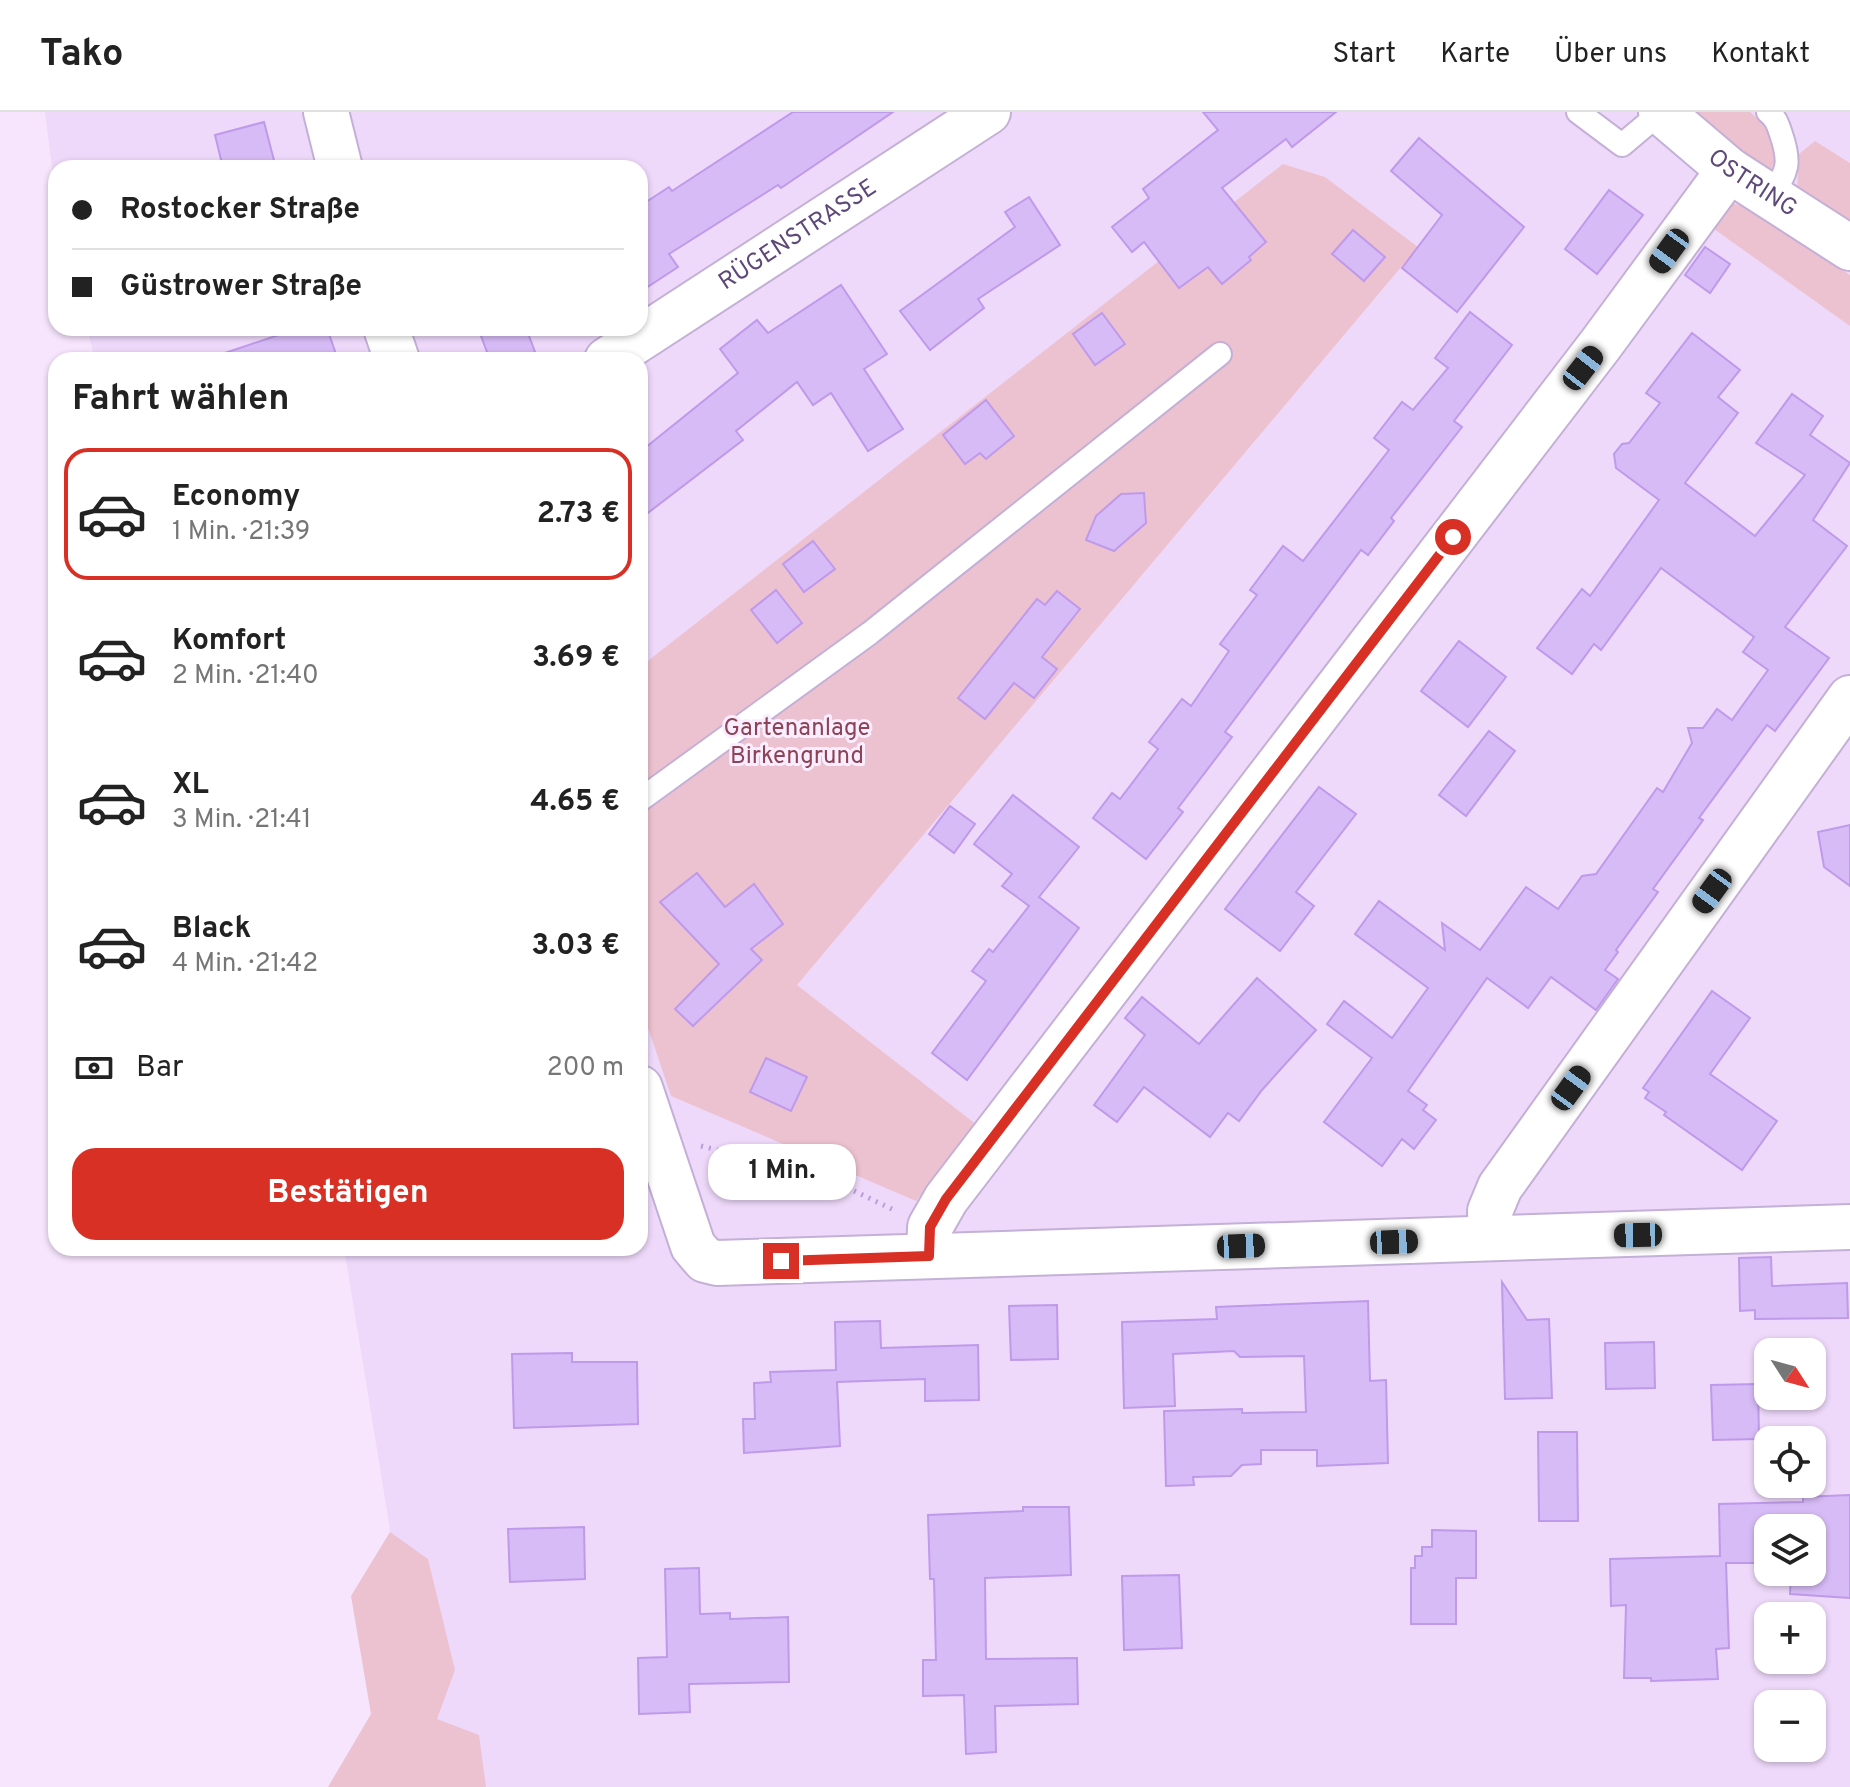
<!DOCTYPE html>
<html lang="de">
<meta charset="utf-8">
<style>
:root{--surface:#fff;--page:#f6f6f6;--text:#222;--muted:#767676;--line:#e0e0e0;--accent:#d93025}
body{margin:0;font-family:Overpass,sans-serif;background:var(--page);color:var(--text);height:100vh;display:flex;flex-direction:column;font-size:30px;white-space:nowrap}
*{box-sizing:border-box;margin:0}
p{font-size:26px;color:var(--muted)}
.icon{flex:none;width:44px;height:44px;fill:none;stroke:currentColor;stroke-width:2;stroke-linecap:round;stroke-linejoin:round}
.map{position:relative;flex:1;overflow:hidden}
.side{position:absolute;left:48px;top:240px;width:600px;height:904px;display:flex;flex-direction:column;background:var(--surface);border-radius:24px;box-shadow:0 2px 6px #0004}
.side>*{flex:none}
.guide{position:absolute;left:48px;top:48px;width:600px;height:176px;border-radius:24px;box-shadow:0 2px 6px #0004;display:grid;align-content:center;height:176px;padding:0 24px;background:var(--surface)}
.needle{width:52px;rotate:126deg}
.controls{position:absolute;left:1754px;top:1226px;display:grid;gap:16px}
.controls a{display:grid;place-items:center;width:72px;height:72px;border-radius:16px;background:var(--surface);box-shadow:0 2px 6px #0004;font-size:40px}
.end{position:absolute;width:36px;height:36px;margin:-18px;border:10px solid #d93025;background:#fff;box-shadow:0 0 0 4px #fff}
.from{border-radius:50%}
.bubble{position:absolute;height:56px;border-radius:24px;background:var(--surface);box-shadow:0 2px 6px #0004;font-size:26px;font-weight:700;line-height:56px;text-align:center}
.car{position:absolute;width:24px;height:48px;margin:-24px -12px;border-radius:10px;box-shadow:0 0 6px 2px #0007;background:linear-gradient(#222 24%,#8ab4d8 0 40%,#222 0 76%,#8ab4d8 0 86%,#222 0)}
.guide b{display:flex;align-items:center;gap:28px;height:76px;font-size:30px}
.guide b+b{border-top:2px solid var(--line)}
.guide i{width:20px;height:20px;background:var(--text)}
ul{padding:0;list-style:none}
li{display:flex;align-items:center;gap:24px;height:132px;margin:0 16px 12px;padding:0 8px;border:4px solid transparent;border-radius:24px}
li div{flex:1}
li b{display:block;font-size:30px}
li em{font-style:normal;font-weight:700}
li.selected{border-color:var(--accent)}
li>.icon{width:72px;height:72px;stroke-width:1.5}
h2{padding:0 24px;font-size:36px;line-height:96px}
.pay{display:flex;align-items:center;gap:20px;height:88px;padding:0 24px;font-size:30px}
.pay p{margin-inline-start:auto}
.action{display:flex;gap:16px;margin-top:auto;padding:16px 24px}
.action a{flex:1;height:92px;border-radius:24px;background:var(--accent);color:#fff;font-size:32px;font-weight:700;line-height:92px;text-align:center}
header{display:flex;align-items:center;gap:48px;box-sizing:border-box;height:112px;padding:0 40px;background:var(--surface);border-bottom:2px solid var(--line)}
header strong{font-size:38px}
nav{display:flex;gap:44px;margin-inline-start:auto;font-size:28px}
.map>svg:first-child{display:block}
.residential{fill:#efd9fb;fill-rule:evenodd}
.green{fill:#edc2d0}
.building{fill:#d7bbf6;stroke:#bf99ea;stroke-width:2}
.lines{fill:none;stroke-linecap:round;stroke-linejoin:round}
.lane-casing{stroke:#c4b0d6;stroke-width:26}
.street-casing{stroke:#c4b0d6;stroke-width:48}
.path{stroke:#bb9ddb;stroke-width:5;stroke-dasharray:2 6;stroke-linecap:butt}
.lane{stroke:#fff;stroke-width:22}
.street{stroke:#fff;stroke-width:44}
.route{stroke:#d93025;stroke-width:10}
.labels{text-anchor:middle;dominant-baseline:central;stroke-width:6;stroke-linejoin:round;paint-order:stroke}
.street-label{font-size:24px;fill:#5e487a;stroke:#faedff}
.park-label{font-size:24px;fill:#8d4353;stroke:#faedff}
</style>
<header>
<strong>Tako</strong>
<nav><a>Start</a><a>Karte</a><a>Über uns</a><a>Kontakt</a></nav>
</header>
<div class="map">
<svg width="1850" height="1675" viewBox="0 0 1850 1675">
<rect width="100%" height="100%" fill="#f7e5fe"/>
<!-- residential -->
<path class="residential" d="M45,0H1850V1675H432L344,1136H640V248H95L87,216H640V56H56V89ZM1768,1240H1812V1284H1768ZM1768,1328H1812V1372H1768ZM1768,1416H1812V1460H1768ZM1768,1504H1812V1548H1768ZM1768,1592H1812V1636H1768Z"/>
<!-- green -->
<g class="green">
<path d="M1691,0H1750C1769,15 1784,38 1769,61L1739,43Z"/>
<polygon points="1815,29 1850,51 1850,120 1797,80 1799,42"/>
<polygon points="1283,52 1325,65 1418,135 797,873 977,1013 916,1089 671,984 640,892 640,555"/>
<polygon points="1730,91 1749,95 1850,163 1850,214 1714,117"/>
<polygon points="390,1420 428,1447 455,1558 437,1607 479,1623 486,1675 328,1675 371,1602 351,1484"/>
</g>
<!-- building -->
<g class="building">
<polygon points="793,0 893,0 781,76 778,73 669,142 678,155 640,180 640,94 669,75 672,79"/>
<polygon points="1203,0 1336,0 1292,35 1286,27 1222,76 1266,130 1249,145 1251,148 1222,172 1208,155 1179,176 1144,130 1132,140 1112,115 1149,86 1143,77 1218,18"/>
<polygon points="264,10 276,56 223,56 215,23"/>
<polygon points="1419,26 1524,115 1457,200 1402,156 1442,103 1391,59"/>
<polygon points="1609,78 1643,103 1597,162 1565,137"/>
<polygon points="1029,85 1060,133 978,187 984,196 930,238 900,199 1015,115 1005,100"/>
<polygon points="1353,118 1385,145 1364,169 1332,142"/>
<polygon points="1705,135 1730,152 1710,181 1685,163"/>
<polygon points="841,173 887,242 864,257 903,317 868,339 831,281 813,293 797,270 736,319 743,328 640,407 640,340 738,261 720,237 757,208 768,221"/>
<polygon points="1470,200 1512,233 1454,309 1462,315 1391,406 1394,409 1368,443 1361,438 1225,620 1232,625 1178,696 1183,700 1146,747 1093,706 1112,681 1120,687 1158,637 1149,630 1182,587 1191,594 1229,539 1220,532 1257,483 1250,478 1283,434 1303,449 1389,338 1374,326 1402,290 1413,298 1448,256 1435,246"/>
<polygon points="1102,201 1125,232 1095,253 1073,222"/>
<polygon points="299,216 327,216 338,248 220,248 219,243"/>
<polygon points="478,216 526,216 538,248 490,248"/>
<polygon points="1692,221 1740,258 1718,285 1738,301 1685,371 1755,424 1805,363 1756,331 1792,282 1823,304 1810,323 1850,351 1813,408 1847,434 1785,515 1829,546 1775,619 1767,613 1699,706 1703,708 1653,777 1658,780 1616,838 1618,840 1605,858 1618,867 1596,898 1551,865 1528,896 1487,866 1408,979 1427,993 1423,998 1436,1008 1414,1037 1402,1027 1382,1054 1324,1010 1372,946 1327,912 1344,889 1392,926 1428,876 1355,822 1379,789 1445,838 1442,811 1480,838 1526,775 1558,797 1582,764 1596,762 1657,676 1663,680 1692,631 1688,616 1703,616 1717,597 1732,608 1768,558 1743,540 1754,525 1661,456 1601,538 1594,532 1572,562 1537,536 1582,477 1590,484 1659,388 1616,356 1614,342 1622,332 1629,331 1660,291 1646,281"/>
<polygon points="986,288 1014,324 986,347 980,341 965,352 943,323"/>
<polygon points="1144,381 1146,411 1114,439 1086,428 1096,404 1121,382"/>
<polygon points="813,429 835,457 804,480 783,452"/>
<polygon points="776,478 802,511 777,531 751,498"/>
<polygon points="1057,479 1080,497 1042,545 1057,557 1034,586 1014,571 985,607 958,586 1037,487 1045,493"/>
<polygon points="1459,529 1506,565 1468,615 1421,579"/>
<polygon points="1489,619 1515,639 1466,704 1439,683"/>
<polygon points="1319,675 1356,702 1296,780 1314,794 1280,839 1225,797"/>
<polygon points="1013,683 1079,735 1039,785 1079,816 967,968 932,941 986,869 972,859 989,837 993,840 1029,794 1002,774 1012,762 974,732"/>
<polygon points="950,694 975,712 954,741 929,722"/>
<polygon points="1850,713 1850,774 1824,755 1818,720"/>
<polygon points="697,761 725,795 754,772 783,812 751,837 762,848 693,914 675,897 719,852 660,790"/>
<polygon points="1257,866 1316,918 1262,978 1239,1009 1228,1001 1210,1025 1144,975 1117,1010 1094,993 1145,923 1125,906 1142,885 1199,932"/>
<polygon points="1712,879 1750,906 1710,962 1777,1009 1742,1058 1664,1003 1666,1000 1645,986 1649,980 1643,976"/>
<polygon points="766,946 807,965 791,999 750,980"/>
<polygon points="1771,1145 1772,1174 1847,1171 1848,1206 1755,1207 1755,1198 1740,1199 1739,1146"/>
<polygon points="1502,1170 1527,1208 1549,1207 1552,1286 1505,1287"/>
<polygon points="1368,1189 1370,1269 1386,1268 1388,1351 1317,1354 1317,1338 1261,1338 1261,1352 1242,1353 1231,1364 1193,1365 1194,1373 1166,1374 1164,1299 1242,1297 1242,1301 1306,1300 1304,1244 1240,1245 1234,1239 1173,1242 1175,1294 1124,1296 1122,1210 1217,1207 1216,1195"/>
<polygon points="1057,1193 1058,1247 1011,1248 1009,1194"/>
<polygon points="880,1209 881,1236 978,1233 979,1288 925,1289 925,1267 837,1270 840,1334 744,1341 743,1307 755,1307 754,1271 771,1270 770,1260 836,1258 835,1210"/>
<polygon points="1654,1230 1655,1276 1606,1277 1605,1231"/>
<polygon points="572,1241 572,1250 637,1250 638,1312 514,1316 512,1242"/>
<polygon points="1758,1272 1759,1327 1713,1328 1711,1273"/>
<polygon points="1538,1320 1577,1320 1578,1409 1539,1409"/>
<polygon points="1850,1383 1850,1486 1790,1482 1791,1460 1812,1460 1812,1416 1768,1416 1768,1451 1726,1451 1729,1536 1716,1537 1718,1567 1651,1569 1651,1566 1624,1566 1626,1493 1611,1494 1610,1447 1720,1444 1719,1392 1803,1390 1803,1385"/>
<polygon points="1023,1395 1069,1395 1071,1463 985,1466 986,1547 1077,1546 1078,1592 995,1594 996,1640 966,1642 964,1583 923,1584 923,1548 936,1548 934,1467 930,1467 928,1403 1023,1399"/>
<polygon points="584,1415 585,1467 510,1470 508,1417"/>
<polygon points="1432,1418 1476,1419 1476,1466 1456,1466 1456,1512 1411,1512 1411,1456 1415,1456 1415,1444 1422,1444 1422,1435 1432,1435"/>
<polygon points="699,1456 700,1502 730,1501 730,1507 788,1505 789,1570 689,1572 690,1600 639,1602 638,1546 667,1545 665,1457"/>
<polygon points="1179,1463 1182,1536 1124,1538 1122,1464"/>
</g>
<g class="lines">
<!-- lane casing -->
<g class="lane-casing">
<g id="lane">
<polyline points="1578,0 1622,33 1661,0"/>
<path d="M1768,0C1776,6 1778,13 1781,22C1791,51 1788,59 1771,84"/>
<polyline points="640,688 870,521 1220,242"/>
</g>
</g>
<!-- street casing -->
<g class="street-casing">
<g id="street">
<polyline points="326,0 340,56"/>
<path id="s1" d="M1661,0L1729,58L1850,136"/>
<polyline points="386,216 397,248"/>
<path id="s2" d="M607,248L988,0"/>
<polyline points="640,976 693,1134 705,1148 717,1151 1850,1115"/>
<polyline points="1491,1126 1490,1099 1500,1075 1850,586"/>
<polyline points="929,1144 930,1115 946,1087 1601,232 1729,58"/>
</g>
</g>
<!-- path -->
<polyline class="path" points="701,1034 825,1065 896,1099"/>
<!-- lane -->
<use href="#lane" class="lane"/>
<!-- street -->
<use href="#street" class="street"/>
</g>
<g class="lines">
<!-- route -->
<polyline class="route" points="781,1149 929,1144 930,1115 946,1087 1453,425"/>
</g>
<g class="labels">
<!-- street labels -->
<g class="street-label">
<text stroke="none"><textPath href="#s1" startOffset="116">OSTRING</textPath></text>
<text stroke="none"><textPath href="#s2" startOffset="228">RÜGENSTRASSE</textPath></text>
</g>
<!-- park labels -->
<g class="park-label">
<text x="797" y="617">Gartenanlage<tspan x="797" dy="28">Birkengrund</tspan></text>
</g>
</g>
</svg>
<div class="controls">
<a><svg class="needle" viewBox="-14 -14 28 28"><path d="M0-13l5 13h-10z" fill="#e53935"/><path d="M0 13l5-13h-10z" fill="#767676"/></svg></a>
<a><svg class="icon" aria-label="locate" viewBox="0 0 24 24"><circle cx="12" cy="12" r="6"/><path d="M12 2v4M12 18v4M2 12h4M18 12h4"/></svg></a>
<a><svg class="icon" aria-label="layers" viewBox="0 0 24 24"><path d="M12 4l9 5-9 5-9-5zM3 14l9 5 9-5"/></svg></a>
<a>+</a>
<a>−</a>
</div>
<i class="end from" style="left:1453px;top:425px"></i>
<i class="end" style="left:781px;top:1149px"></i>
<div class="bubble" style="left:708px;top:1032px;width:148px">1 Min.</div>
<i class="car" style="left:1669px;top:139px;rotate:216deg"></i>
<i class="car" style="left:1583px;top:256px;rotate:38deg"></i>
<i class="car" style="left:1712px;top:779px;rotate:216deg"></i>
<i class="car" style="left:1571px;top:976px;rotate:36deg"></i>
<i class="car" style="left:1638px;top:1123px;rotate:269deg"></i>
<i class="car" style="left:1394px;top:1130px;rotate:88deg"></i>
<i class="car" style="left:1241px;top:1134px;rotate:88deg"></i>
<div class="guide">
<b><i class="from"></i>Rostocker Straße</b>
<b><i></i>Güstrower Straße</b>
</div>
<section class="side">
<h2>Fahrt wählen</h2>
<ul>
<li class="selected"><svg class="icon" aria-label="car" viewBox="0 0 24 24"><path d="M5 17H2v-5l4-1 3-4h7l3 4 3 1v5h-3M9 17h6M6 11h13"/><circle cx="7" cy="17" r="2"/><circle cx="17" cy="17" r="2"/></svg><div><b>Economy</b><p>1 Min. · 21:39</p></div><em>2.73 €</em></li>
<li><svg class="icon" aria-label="car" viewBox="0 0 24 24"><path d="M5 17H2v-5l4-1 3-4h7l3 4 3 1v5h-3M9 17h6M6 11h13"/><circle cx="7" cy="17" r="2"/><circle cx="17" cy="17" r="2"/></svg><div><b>Komfort</b><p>2 Min. · 21:40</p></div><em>3.69 €</em></li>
<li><svg class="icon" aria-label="car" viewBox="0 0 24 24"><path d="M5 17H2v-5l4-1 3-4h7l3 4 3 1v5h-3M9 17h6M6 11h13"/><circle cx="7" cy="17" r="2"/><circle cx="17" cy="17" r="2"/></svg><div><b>XL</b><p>3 Min. · 21:41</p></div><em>4.65 €</em></li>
<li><svg class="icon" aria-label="car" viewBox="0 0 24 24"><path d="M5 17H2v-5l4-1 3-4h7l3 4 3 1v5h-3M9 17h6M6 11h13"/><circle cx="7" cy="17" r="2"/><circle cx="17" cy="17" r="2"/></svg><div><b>Black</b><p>4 Min. · 21:42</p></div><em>3.03 €</em></li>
</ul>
<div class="pay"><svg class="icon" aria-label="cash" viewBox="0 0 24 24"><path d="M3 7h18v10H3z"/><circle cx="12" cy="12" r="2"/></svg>Bar<p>200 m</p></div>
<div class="action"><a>Bestätigen</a></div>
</section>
</div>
